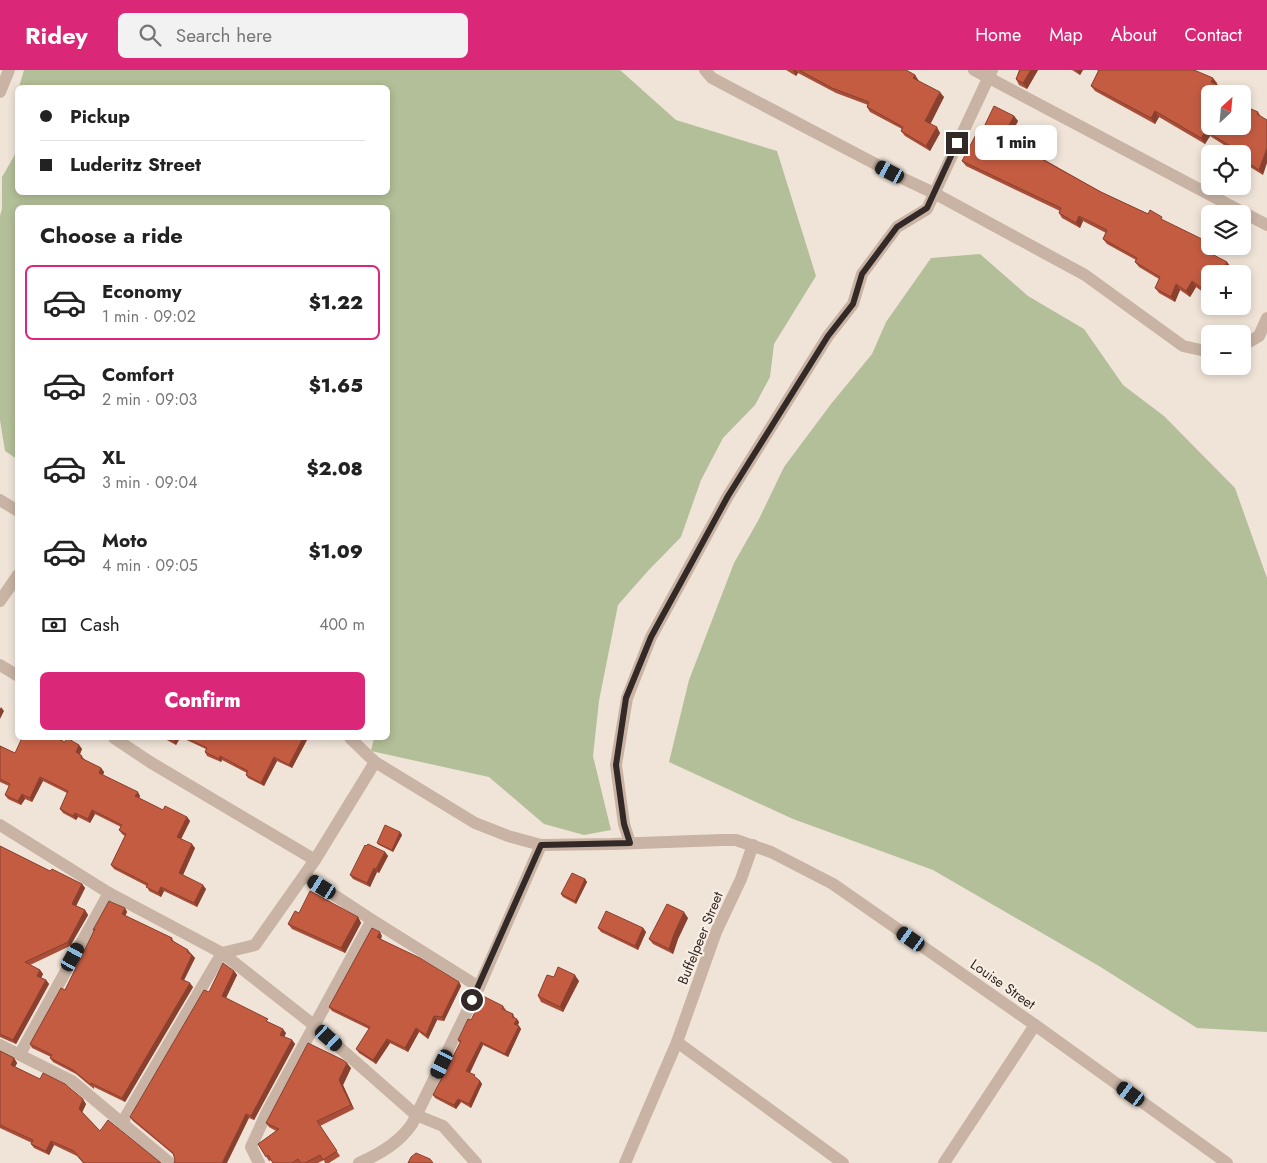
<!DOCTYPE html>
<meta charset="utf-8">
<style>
:root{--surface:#fff;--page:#f2f2f2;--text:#222;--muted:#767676;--line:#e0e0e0;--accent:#db2777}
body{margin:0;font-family:Jost,sans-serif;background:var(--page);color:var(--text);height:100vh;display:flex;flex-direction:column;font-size:19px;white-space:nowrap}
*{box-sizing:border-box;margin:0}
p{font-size:16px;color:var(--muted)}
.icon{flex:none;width:28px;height:28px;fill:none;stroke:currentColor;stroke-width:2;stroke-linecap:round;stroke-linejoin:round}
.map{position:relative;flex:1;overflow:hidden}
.panel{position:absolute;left:15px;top:135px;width:375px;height:535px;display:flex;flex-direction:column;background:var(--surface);border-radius:8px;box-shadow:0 2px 8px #0003}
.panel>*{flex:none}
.guide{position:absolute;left:15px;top:15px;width:375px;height:110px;border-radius:8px;box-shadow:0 2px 8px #0003;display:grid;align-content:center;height:110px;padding:0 25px;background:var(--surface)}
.needle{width:32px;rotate:26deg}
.tools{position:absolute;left:1201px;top:15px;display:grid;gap:10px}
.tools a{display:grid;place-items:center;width:50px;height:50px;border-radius:8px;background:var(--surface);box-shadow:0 2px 8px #0003;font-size:25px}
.end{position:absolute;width:22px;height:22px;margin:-11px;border:6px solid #332926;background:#fff;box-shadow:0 0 0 2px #fff}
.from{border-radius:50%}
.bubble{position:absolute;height:35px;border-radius:8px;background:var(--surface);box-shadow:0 2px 8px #0003;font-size:16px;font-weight:800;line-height:35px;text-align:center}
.car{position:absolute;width:15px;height:30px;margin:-15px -8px;border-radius:6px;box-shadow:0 0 4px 1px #0007;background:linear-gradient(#222 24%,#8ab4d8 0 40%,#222 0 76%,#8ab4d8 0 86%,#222 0)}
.guide b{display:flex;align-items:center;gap:18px;height:48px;font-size:19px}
.guide b+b{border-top:1px solid var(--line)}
.guide i{width:12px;height:12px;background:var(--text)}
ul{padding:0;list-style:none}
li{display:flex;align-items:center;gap:15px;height:75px;margin:0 10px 8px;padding:0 15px;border:2px solid transparent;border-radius:8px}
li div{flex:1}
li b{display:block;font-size:19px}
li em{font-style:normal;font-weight:800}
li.selected{border-color:var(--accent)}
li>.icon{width:45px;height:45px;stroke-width:1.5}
h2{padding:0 25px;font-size:22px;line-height:60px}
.pay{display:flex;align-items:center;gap:12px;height:55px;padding:0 25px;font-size:19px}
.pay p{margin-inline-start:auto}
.action{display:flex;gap:10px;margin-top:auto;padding:10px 25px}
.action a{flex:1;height:58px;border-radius:8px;background:var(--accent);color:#fff;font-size:20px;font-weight:800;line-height:58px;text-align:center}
header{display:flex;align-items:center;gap:30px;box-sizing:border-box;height:70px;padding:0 25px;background:var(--accent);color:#fff}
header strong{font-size:24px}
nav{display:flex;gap:28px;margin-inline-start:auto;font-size:18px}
.search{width:350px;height:45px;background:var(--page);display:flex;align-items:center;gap:12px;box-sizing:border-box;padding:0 18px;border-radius:8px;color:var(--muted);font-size:19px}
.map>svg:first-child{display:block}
.green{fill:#b3bf98}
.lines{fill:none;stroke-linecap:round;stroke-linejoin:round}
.street{stroke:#c8b3a4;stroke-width:12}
.wall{fill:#a94f39}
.shaded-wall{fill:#89402e}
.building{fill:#c45c42;stroke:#89402e}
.route{stroke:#332926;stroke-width:6}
.labels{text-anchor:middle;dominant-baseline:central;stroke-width:4.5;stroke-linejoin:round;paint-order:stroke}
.street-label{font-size:14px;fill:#332926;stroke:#f8eee3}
</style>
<header>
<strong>Ridey</strong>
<div class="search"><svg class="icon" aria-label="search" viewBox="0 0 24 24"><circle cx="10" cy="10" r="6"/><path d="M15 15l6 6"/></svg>Search here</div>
<nav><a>Home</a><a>Map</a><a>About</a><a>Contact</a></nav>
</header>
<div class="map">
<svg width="1267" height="1093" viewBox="0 0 1267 1093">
<rect width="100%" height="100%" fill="#f0e4d8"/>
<!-- green -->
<g class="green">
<polygon points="24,0 620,0 676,50 777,81 816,206 774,274 770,307 755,335 723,368 701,410 681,467 647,502 618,535 599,631 593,686 611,760 584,765 544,754 489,707 371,681 374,668 388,668 388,138 18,138 17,389 5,381 0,350 0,146 2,139 2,107 17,81 18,122 388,122 388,18 19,17"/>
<polygon points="980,184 1028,226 1084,259 1123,315 1164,346 1235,418 1267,508 1267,962 1197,958 1099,896 933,800 793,749 669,692 689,610 734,493 759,449 784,397 831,334 872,284 886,252 931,188"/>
</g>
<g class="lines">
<!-- street -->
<g class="street">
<polyline points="705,0 712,8 727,16 906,110 934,123 1085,205 1183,276 1210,282"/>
<polyline points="974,0 1267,155"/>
<polyline points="0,22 9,0"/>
<polyline points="1242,276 1259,266 1267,248"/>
<polyline points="0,430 18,441"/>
<polyline points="0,531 18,505"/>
<polyline points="0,595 18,606"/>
<polyline points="114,668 150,692 315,790 375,692 475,753 508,766 541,775 612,774 722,770 736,770 771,782 833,814 1035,955 1227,1093"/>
<polyline points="350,668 375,692"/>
<polyline points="0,755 109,823 222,883 315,956 416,1045 443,1056 476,1093"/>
<polyline points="630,773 624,754 616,695 627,628 651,567 728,426 828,266 853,234 862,204 897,157 927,139 992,0"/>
<polyline points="305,806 372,850 479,917"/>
<polyline points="677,972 843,1093"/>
<polyline points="0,975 72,1011 170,1093"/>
<polyline points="20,984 109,823"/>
<polyline points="122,1053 222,883 255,875 315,790"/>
<polyline points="259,1093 251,1077 267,1042 372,850"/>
<path d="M359,1093C380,1084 399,1073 412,1054L479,917L541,775"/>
<polyline points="625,1093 677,972 716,862 741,809 753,775"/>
<polyline points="944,1093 1035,955"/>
</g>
</g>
<!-- wall -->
<g class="wall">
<polygon points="786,0 906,0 915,5 918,11 944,27 930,54 940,63 930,81 905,66 901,61 902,59 870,42 867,37 868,35 836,23 798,3 796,6"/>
<polygon points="1019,0 1038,0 1027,19 1019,15 1016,9"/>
<polygon points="1072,0 1083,0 1080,5"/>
<polygon points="1097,0 1194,0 1217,13 1210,24 1258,42 1260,45 1263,105 1242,92 1242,84 1238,84 1210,66 1205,74 1159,47 1155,54 1095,21 1091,16 1098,1"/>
<polygon points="1014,46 1018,51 1011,64 1031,74 1035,80 1033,83 1101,122 1166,152 1217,180 1214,185 1231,197 1210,204 1210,227 1196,217 1190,227 1180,220 1175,232 1159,223 1155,218 1159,209 1139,197 1135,192 1136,190 1107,174 1103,169 1106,163 1083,151 1080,158 1062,148 1059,143 1060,141 966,96 962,91"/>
<polygon points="1224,236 1237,236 1233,243"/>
<polygon points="164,668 180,668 176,675 165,669"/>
<polygon points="182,668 308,668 292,698 277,691 264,716 248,708 246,705 247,703 222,690 221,692 207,686 205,682 206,679"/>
<polygon points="65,672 79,675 82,679 80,684 85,690 101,698 104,702 103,705 140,726 139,728 163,740 187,747 190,751 181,769 195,778 183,805 206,819 197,837 164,821 161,827 149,821 147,816 114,799 111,795 125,766 122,764 119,760 121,757 95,744 90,753 78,747 76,750 63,743 60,739 67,723 43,711 32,732 25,729 21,735 8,729 5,725 9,716 0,712 0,676 15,683"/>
<polygon points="400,762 402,765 393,782 379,775 377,773"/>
<polygon points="0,776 50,801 82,814 85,818 76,836 85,840 88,845 70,876 30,895 40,900 43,904 41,908 46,910 49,914 16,974 0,967"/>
<polygon points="385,782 388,786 379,803 377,802 370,817 353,809 350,805"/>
<polygon points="585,809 587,812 576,834 563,827 561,824"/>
<polygon points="125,838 127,842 125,846 172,868 174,872 188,880 195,888 184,910 193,917 125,1032 94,1017 94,1019 76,1004 53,992 50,988 51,987 32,978 30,974 65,920 94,861 93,860"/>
<polygon points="299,843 358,847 361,853 345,883 292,859 288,854"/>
<polygon points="688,848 678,869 673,884 653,874 649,869"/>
<polygon points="598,858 643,858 646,862 638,880 601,862"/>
<polygon points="382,866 381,869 459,912 461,916 444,951 437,950 428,969 419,962 408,982 390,973 376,994 359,983 356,979 369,959 332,941 329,937"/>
<polygon points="234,901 237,905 226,928 270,953 286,963 284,967 292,970 295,974 254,1050 249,1048 175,1090 174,1085 133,1051 130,1047 209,922"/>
<polygon points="554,907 579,911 563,942 541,932 538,926"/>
<polygon points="503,936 506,940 505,941 513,944 515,948 519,952 518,955 521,959 508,987 483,975 470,1003 480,1011 482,1014 471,1038 461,1032 456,1039 435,1028 433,1025 460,973 458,970 471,950"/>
<polygon points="0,981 14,988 17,993 15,997 86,1034 82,1042 100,1061 161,1093 83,1093 77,1086 54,1075 49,1085 34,1078 31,1074 32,1073 0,1058"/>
<polygon points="351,998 343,1015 354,1039 320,1056 340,1086 329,1093 325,1093 324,1090 318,1093 273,1093 272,1090 269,1091 258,1074 276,1061 269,1057 266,1053"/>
</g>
<!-- shaded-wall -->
<g class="shaded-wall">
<polygon points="793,0 796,0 798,3 796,6"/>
<polygon points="1031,0 1038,0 1027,19 1023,13"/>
<polygon points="1076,0 1083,0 1080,5"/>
<polygon points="915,5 919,11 917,14 913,8"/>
<polygon points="1213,8 1217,13 1215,17 1211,12"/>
<polygon points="940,22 944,27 929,57 925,51"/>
<polygon points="1155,41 1159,47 1155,54 1151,48"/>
<polygon points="1014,46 1018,51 1010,66 1006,61"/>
<polygon points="937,57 940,63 930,81 926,76"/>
<polygon points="1206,61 1210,66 1205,74 1201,68"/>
<polygon points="1031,74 1035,80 1031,86 1027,81"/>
<polygon points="1267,78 1267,93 1263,105 1259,100"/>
<polygon points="1079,146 1083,151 1080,158 1076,153"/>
<polygon points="1212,176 1214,176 1217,180 1212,187 1208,182"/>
<polygon points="1227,192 1231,197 1229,200 1225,195"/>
<polygon points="1245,206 1249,212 1242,224 1242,211"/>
<polygon points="1192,211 1196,217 1190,227 1186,221"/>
<polygon points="1176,214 1180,220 1175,232 1171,227"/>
<polygon points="1230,236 1237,236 1233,243 1230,237"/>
<polygon points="1,637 4,641 0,649 0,639"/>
<polygon points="176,668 180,668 176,675 174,672"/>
<polygon points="303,668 308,668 292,698 289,695"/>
<polygon points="79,675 82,679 79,686 76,682"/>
<polygon points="220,686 222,690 221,692 219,689"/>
<polygon points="274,687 277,691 264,716 261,713"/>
<polygon points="101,698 104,702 102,707 99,703"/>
<polygon points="40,707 43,711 32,732 30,728"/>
<polygon points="138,722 140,726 138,730 135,726"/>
<polygon points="22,724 25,729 21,735 18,731"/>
<polygon points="92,740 95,744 90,753 88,749"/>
<polygon points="75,743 78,747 76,750 73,746"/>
<polygon points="187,747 190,751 180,771 177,767"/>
<polygon points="400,762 402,765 393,782 392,780"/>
<polygon points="192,774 195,778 182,807 179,803"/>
<polygon points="385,782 388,786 379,803 376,799"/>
<polygon points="374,798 377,802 370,817 367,813"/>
<polygon points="585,809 587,812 576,834 575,831"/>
<polygon points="82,814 85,818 75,838 72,834"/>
<polygon points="203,815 206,819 197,837 194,833"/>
<polygon points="161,817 164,821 161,827 158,823"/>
<polygon points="125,838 127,842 124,848 122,844"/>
<polygon points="85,840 88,845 70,876 68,872"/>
<polygon points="684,842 688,848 678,869 673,884 669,879 674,864"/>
<polygon points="358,847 361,853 345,883 341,878"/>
<polygon points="643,858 646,862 638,880 635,876"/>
<polygon points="380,862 382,866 380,870 377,867"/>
<polygon points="192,885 195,888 183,912 181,909"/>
<polygon points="40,900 43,904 40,910 37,906"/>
<polygon points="234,901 237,905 225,930 222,926"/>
<polygon points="575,905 579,911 563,942 560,937"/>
<polygon points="46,910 49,914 16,974 13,970"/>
<polygon points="459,912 461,916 444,951 442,947"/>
<polygon points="190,913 193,917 125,1032 122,1028"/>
<polygon points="434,946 437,950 428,969 426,965"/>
<polygon points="517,949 519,952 517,957 514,954"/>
<polygon points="519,956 521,959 508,987 505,984"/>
<polygon points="416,958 419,962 408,982 405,978"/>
<polygon points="283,959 286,963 283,969 280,965"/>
<polygon points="387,969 390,973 376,994 373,990"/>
<polygon points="292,970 295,974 254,1050 251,1046"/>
<polygon points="481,972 483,975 469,1004 466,1001"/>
<polygon points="14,988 17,993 14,999 11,995"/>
<polygon points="347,993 351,998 343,1015 354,1039 351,1035 339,1010"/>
<polygon points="480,1011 482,1014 471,1038 469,1034"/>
<polygon points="83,1029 86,1034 82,1043 79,1039"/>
<polygon points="458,1029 461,1032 456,1039 454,1035"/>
<polygon points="246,1044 249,1048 227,1093 222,1093"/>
<polygon points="51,1071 54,1075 49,1085 46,1081"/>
</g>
<!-- building -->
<g class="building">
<polygon points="799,0 906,0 915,5 913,8 940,22 925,51 937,57 926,76 901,61 903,57 867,37 869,32 832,18"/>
<polygon points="1020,0 1031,0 1023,13 1016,9"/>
<polygon points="1099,0 1194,0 1213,8 1211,12 1237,24 1210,24 1210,56 1242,56 1242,35 1258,42 1257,44 1267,50 1267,78 1259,100 1242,89 1242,84 1238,84 1240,82 1206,61 1201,68 1155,41 1151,48 1091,16"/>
<polygon points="994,36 1014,46 1006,61 1031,74 1027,81 1101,122 1148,144 1150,140 1162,147 1161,149 1210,173 1210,176 1212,176 1208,182 1227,192 1225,195 1241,204 1210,204 1210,224 1192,211 1186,221 1176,214 1171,227 1155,218 1160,207 1135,192 1137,188 1103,169 1107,160 1079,146 1076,153 1059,143 1061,138 962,91 980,57 983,59"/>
<polygon points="22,668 56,668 65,672 67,668 79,675 76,682 82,686 81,688 101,698 99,703 138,722 135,726 163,740 165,736 187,747 177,767 192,774 179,803 203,815 194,833 161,817 158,823 146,817 148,814 111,795 126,764 119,760 122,755 92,740 88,749 75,743 73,746 60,739 68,721 40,707 30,728 22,724 18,731 5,725 10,714 0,709 0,676 15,683"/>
<polygon points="166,668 176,668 174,672"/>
<polygon points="187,668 303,668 289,695 274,687 261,713 246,705 248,701 220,686 219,689 205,682 207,678"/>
<polygon points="385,755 400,762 392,780 377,773"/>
<polygon points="368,774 385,782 376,799 374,798 367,813 350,805 365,775 366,776"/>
<polygon points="0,776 50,801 52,799 82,814 72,834 85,840 68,872 25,892 40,900 37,906 46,910 13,970 0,964"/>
<polygon points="572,803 585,809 575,831 561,824"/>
<polygon points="310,821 358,847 341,878 288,854 295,841 299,843"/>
<polygon points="109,831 125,838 122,844 172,868 171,870 188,880 187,882 192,885 181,909 190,913 122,1028 91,1013 91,1015 73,1000 50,988 52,985 30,974 61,918 65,920 95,859 93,860"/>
<polygon points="667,834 684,842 674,864 669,879 649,869"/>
<polygon points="606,841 643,858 635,876 598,858"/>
<polygon points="372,858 380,862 377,867 380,869 420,888 459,912 442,947 434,946 426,965 416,958 405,978 387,969 373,990 356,979 370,957 329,937"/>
<polygon points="223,893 234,901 222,926 268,949 266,951 283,959 280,965 292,970 251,1046 246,1044 222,1093 174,1093 175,1090 173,1083 130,1047 204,920 209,922"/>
<polygon points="558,897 575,905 560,937 538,926 547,905 554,907"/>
<polygon points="483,926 503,936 502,939 513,944 512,947 517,949 514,954 519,956 505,984 481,972 466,1001 475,1005 474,1006 480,1011 469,1034 458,1029 454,1035 433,1025 461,971 458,970 468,949 471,950"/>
<polygon points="308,973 343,990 347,993 339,1010 351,1035 317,1051 337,1081 323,1090 320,1085 305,1093 301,1093 298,1089 292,1093 273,1093 268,1085 266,1087 258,1074 279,1059 266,1053"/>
<polygon points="0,981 14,988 11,995 40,1009 43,1003 65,1014 83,1029 79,1039 100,1061 108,1050 161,1093 84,1093 74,1081 51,1071 46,1081 31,1074 33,1070 0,1055"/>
<polygon points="416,1083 430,1089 433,1093 408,1093 411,1087"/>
</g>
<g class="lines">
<!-- route -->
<polyline class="route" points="472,930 541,775 630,773 624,754 616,695 626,628 651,567 728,426 828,266 853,234 862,204 897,157 927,138 957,73"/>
</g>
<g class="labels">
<!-- street labels -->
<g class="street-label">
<text transform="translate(700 868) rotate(-68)">Buffelpeer Street</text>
<text transform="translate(1003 914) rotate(35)">Louise Street</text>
</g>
</g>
</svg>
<div class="tools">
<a><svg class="needle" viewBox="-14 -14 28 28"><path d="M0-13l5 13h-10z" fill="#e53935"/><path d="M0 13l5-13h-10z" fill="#767676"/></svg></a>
<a><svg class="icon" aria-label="locate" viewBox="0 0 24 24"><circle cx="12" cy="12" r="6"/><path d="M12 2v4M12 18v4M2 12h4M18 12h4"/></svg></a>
<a><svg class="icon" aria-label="layers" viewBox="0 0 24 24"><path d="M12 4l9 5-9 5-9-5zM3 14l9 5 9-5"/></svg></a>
<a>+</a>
<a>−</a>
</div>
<i class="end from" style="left:472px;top:930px"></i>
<i class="end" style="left:957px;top:73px"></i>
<div class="bubble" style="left:975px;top:55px;width:82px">1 min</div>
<i class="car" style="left:890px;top:102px;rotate:298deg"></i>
<i class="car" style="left:322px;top:817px;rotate:303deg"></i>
<i class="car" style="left:911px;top:869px;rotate:305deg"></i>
<i class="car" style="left:73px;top:887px;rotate:29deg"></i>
<i class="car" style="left:329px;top:968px;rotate:132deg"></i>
<i class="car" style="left:442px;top:994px;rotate:206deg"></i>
<i class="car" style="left:1131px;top:1024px;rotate:306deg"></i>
<div class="guide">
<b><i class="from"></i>Pickup</b>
<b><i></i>Luderitz Street</b>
</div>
<section class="panel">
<h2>Choose a ride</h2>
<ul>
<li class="selected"><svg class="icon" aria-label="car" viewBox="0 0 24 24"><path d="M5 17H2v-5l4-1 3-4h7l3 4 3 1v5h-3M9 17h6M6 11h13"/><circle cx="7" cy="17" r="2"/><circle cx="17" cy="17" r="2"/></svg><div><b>Economy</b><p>1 min · 09:02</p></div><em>$1.22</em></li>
<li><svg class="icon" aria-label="car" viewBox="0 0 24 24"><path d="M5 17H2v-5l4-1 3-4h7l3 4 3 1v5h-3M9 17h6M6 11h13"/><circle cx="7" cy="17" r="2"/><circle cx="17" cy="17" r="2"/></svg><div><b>Comfort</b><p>2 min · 09:03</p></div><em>$1.65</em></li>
<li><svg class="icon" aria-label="car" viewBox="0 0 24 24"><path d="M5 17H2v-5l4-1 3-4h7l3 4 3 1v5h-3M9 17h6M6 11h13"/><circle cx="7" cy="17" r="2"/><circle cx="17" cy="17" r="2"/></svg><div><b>XL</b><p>3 min · 09:04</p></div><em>$2.08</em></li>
<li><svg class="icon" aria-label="car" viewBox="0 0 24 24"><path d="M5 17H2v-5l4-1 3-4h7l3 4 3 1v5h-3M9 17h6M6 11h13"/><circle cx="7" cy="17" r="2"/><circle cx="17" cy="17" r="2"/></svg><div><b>Moto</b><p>4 min · 09:05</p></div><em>$1.09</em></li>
</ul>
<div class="pay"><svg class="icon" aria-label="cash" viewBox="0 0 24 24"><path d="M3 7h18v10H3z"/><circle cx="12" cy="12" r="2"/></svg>Cash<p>400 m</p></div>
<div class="action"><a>Confirm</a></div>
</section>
</div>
